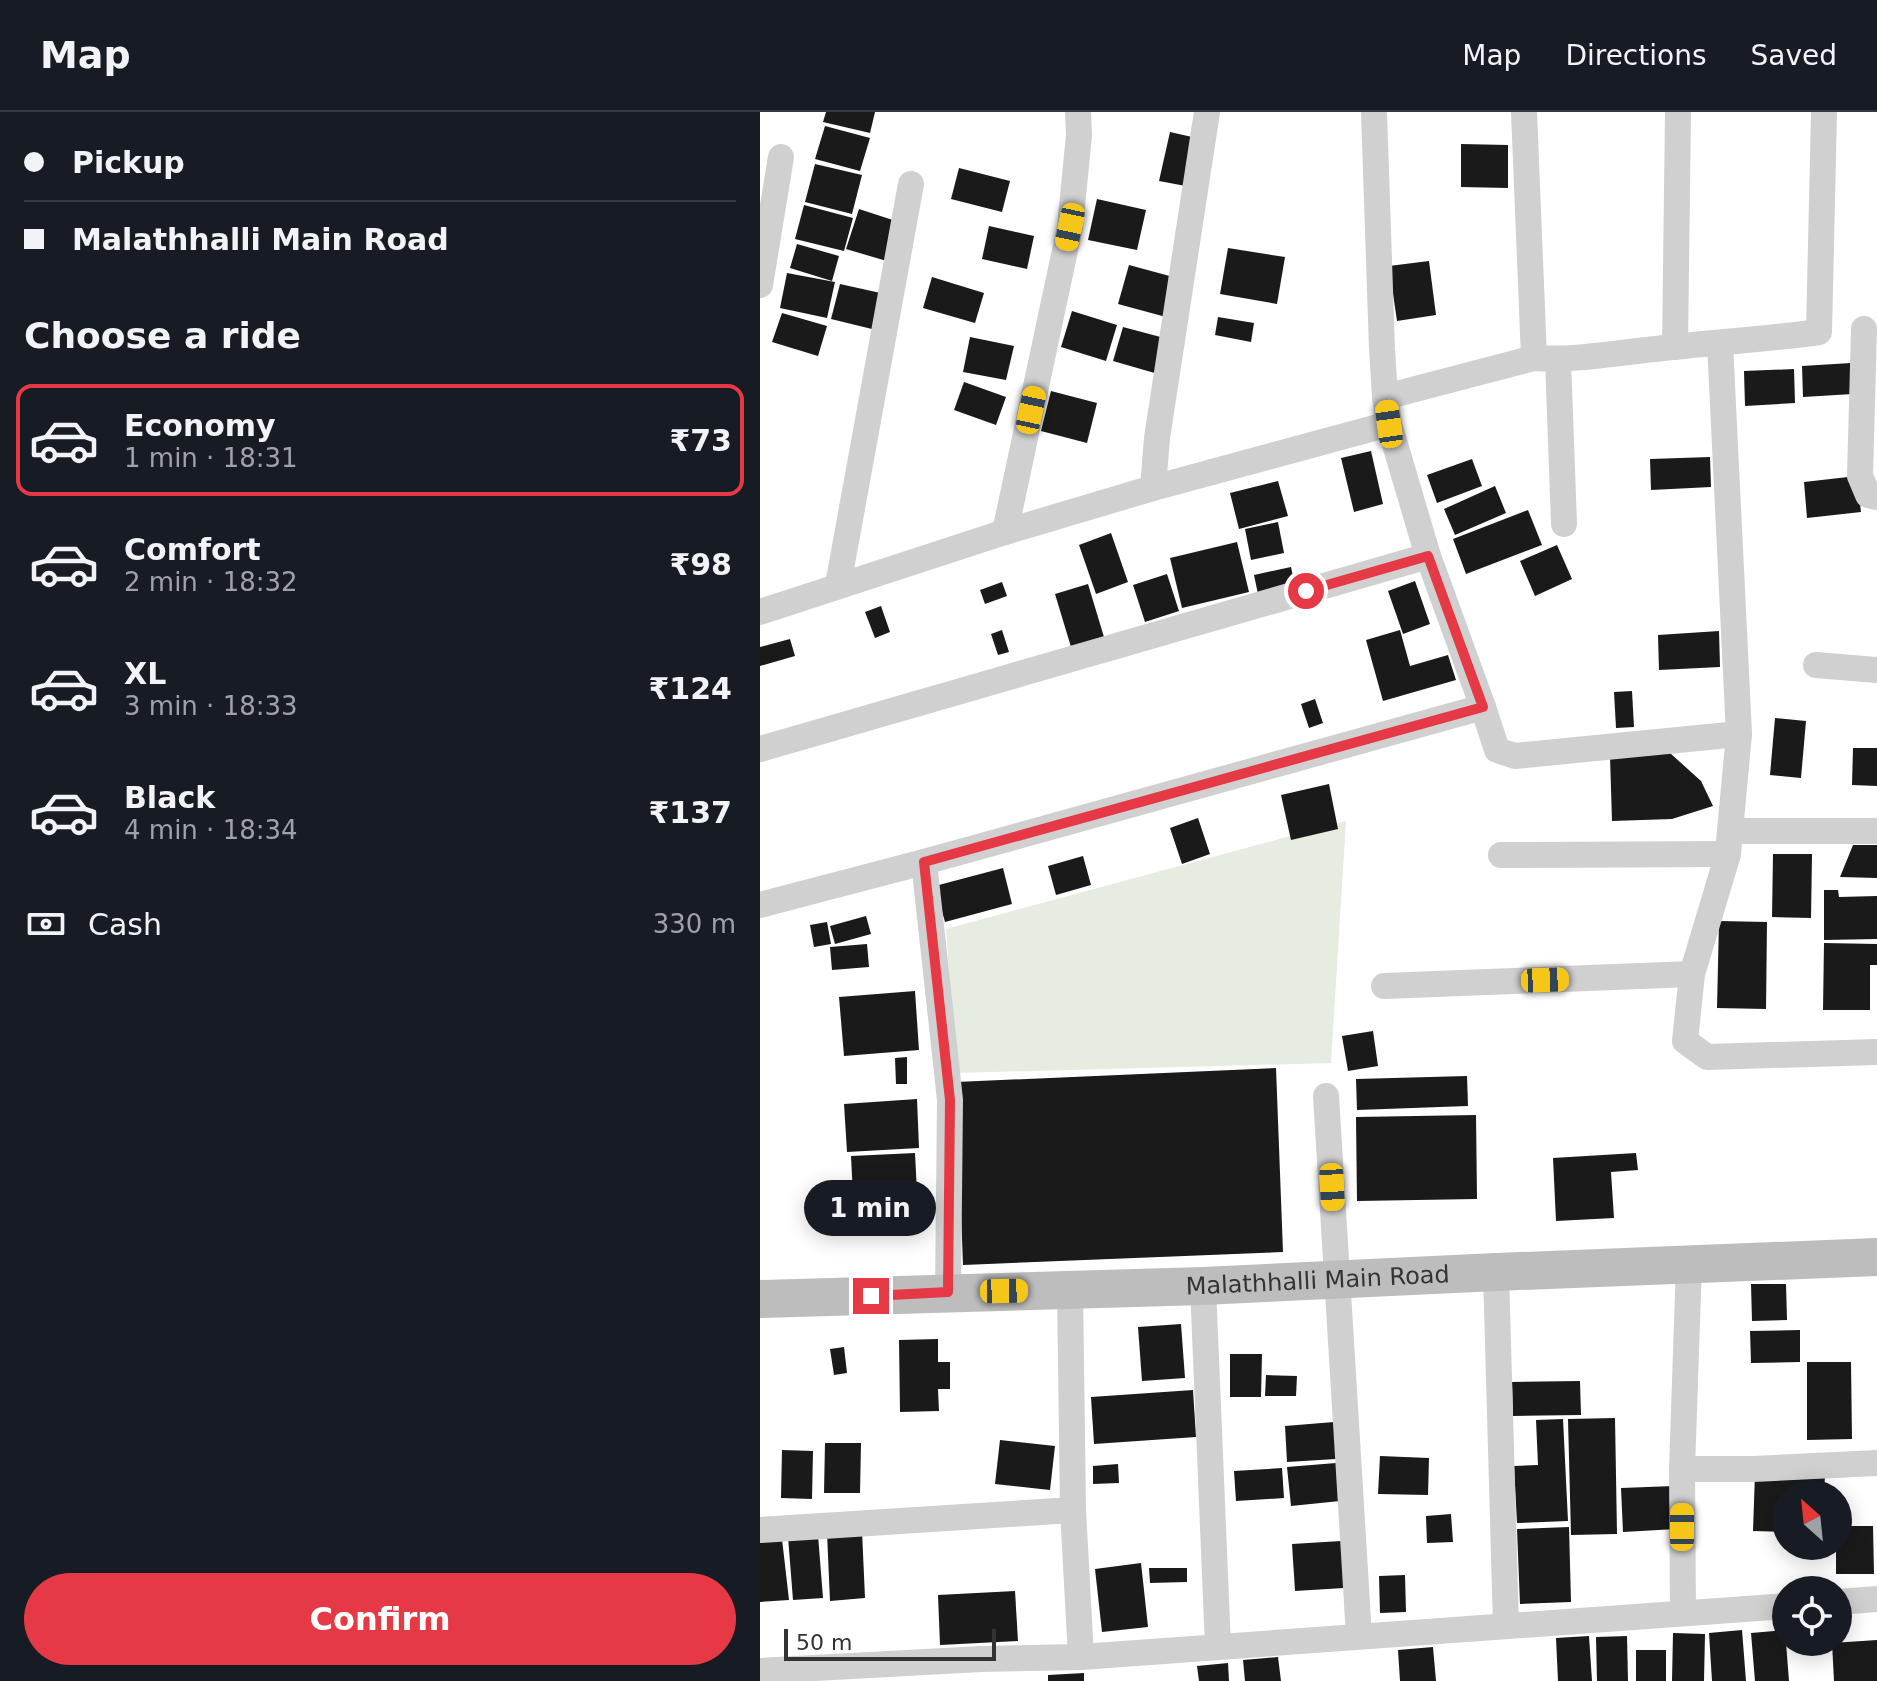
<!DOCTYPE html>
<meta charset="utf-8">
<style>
:root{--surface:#171b24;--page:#20242c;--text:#f1f3f6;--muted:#9ea1a6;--line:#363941;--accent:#e63946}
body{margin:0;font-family:"DejaVu Sans",sans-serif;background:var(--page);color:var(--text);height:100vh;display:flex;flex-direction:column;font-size:30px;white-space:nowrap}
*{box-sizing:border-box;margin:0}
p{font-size:26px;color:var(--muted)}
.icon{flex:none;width:44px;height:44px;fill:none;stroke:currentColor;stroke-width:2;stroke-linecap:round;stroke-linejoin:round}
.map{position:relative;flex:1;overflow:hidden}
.drawer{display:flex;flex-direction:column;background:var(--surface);width:760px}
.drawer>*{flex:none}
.banner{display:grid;align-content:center;height:176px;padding:0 24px;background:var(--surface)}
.needle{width:52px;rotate:333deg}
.controls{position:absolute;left:1012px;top:1368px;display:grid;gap:16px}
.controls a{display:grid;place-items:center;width:80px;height:80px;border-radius:50%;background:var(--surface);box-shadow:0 4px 20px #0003;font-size:40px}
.scale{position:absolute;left:24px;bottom:20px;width:212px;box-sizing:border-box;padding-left:8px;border:4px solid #333;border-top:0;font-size:22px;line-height:28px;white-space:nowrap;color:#333;-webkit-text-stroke:6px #fff;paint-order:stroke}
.end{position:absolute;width:36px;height:36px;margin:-18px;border:10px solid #e63946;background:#fff;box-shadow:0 0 0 4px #fff}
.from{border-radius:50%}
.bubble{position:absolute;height:56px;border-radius:28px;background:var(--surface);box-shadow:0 4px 20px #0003;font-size:26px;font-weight:700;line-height:56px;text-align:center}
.car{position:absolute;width:24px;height:48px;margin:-24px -12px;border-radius:10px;box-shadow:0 0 6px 2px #0007;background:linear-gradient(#f5c518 24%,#345 0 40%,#f5c518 0 76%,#345 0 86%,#f5c518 0)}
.banner b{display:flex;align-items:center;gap:28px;height:76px;font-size:30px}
.banner b+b{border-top:2px solid var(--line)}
.banner i{width:20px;height:20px;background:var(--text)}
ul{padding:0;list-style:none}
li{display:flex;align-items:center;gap:24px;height:112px;margin:0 16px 12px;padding:0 8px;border:4px solid transparent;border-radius:16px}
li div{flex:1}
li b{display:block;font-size:30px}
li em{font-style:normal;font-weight:700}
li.active{border-color:var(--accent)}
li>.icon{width:72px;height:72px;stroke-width:1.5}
h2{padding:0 24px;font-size:36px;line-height:96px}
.pay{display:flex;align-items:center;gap:20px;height:88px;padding:0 24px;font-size:30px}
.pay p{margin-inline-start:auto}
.action{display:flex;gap:16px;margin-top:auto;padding:16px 24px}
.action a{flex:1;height:92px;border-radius:48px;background:var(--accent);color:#fff;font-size:32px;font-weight:700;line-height:92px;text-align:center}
header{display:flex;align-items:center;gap:48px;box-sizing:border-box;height:112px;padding:0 40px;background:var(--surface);border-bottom:2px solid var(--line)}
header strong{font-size:38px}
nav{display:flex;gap:44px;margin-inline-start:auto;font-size:28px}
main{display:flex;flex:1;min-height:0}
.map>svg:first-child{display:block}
.green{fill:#e6ecdf}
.building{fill:#1a1a1a}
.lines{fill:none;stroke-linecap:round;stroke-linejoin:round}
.street{stroke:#d0d0d0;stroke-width:26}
.secondary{stroke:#bdbdbd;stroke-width:38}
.route{stroke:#e63946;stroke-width:10}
.labels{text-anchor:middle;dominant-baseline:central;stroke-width:8;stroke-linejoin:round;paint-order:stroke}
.street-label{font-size:24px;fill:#333;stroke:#fff}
</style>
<header>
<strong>Map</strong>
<nav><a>Map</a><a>Directions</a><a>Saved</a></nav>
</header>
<main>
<section class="drawer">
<div class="banner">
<b><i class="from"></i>Pickup</b>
<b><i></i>Malathhalli Main Road</b>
</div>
<h2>Choose a ride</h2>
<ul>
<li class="active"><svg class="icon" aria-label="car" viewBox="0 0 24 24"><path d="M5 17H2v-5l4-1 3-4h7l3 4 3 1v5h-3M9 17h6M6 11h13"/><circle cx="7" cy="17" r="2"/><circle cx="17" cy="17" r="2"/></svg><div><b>Economy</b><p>1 min · 18:31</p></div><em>₹73</em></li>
<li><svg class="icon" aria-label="car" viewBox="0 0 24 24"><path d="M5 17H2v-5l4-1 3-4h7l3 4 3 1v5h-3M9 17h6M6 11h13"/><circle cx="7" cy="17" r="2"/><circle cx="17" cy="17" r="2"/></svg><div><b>Comfort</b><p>2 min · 18:32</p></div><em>₹98</em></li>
<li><svg class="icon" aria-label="car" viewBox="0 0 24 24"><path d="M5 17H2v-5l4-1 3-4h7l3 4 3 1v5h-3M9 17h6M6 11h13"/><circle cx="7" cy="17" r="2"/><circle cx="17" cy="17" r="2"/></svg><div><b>XL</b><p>3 min · 18:33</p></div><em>₹124</em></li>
<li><svg class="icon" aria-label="car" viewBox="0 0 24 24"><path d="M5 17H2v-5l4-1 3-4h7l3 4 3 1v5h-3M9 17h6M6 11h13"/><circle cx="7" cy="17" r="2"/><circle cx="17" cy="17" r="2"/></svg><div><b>Black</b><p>4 min · 18:34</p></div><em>₹137</em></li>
</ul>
<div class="pay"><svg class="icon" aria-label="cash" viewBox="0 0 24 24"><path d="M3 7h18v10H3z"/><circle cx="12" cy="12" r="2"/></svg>Cash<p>330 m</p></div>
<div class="action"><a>Confirm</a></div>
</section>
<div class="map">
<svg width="1117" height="1569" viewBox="0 0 1117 1569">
<rect width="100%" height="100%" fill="#fff"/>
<!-- green -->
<polygon class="green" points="586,709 571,951 196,961 186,817"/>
<!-- building -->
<g class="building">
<polygon points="66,0 115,0 110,21 63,10"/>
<polygon points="65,14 110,26 100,59 55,47"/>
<polygon points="410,20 441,27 431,75 399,69"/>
<polygon points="701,32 748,33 748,76 701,75"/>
<polygon points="55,52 102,63 92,102 45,90"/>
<polygon points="199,56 250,69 242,100 191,87"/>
<polygon points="337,87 386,98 377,138 328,128"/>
<polygon points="44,93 93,106 84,139 35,127"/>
<polygon points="99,97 142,111 130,150 86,137"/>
<polygon points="229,114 274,124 267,157 222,147"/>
<polygon points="37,132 79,144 72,169 30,156"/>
<polygon points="468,136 525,145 517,192 460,182"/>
<polygon points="669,149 676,203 637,209 629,154"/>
<polygon points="369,153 417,166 406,205 358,192"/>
<polygon points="27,161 75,170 67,206 20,196"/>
<polygon points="172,165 224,181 215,211 163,196"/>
<polygon points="80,172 125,182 116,218 71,207"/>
<polygon points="312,199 357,213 346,249 301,235"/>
<polygon points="22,201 67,214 58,244 12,230"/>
<polygon points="458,205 494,211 491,230 455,223"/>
<polygon points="363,215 408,227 398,262 353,249"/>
<polygon points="210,225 254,234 246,268 203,260"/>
<polygon points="1091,251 1093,282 1043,285 1042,254"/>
<polygon points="1034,257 1035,291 985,294 984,259"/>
<polygon points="204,270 246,285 236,313 194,298"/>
<polygon points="291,279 337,291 327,331 281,319"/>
<polygon points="611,339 623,392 594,400 581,346"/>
<polygon points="950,345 951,375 891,378 890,347"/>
<polygon points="712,347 722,374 677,391 667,363"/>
<polygon points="1097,364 1101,400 1047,406 1044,370"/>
<polygon points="518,369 528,404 479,417 470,381"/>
<polygon points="735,374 746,401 695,423 684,397"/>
<polygon points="768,398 782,433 706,462 693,427"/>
<polygon points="518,410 524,441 491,448 485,417"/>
<polygon points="351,421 368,470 336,482 319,433"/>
<polygon points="477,430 489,480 422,496 410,446"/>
<polygon points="797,433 812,467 775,484 760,449"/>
<polygon points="531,455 536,479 499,487 494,463"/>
<polygon points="407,462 419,499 385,510 373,473"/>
<polygon points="655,469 670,512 643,522 628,479"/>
<polygon points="242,470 247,484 225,492 220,478"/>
<polygon points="328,472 344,525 311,535 295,482"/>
<polygon points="121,494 130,520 115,526 105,500"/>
<polygon points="242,518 249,540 238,543 231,522"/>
<polygon points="640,518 650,554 688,543 696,568 623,589 606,528"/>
<polygon points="959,519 960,555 899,558 898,523"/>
<polygon points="30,527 35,544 0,554 0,535"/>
<polygon points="872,579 874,615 856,616 854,580"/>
<polygon points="555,587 563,611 549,616 541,592"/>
<polygon points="1015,606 1046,609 1041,666 1010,663"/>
<polygon points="1093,636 1117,636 1117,674 1092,673"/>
<polygon points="910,641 941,669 953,694 912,707 852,709 850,644"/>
<polygon points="569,672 578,717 531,728 521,683"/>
<polygon points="438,706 450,742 422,752 410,716"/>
<polygon points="1093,733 1117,733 1117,766 1080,765"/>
<polygon points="1013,742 1052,742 1051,806 1012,805"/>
<polygon points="323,744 331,773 296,783 288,754"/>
<polygon points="243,756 252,792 185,810 175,774"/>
<polygon points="1064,778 1078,778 1079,785 1117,784 1117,827 1064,828"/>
<polygon points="106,804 111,822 75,832 70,814"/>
<polygon points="959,809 1007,810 1006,897 957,896"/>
<polygon points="67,810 71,832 54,835 50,813"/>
<polygon points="1064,831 1117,832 1117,853 1110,853 1110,898 1063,898"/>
<polygon points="107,832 109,855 72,858 70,835"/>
<polygon points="155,879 159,938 84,944 79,885"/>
<polygon points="613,919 618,954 588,959 582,924"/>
<polygon points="147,945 147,972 136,972 135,946"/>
<polygon points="516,956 523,1140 203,1153 196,970"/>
<polygon points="707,964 708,994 597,998 596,967"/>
<polygon points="157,987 159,1036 87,1040 84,992"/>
<polygon points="716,1003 717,1087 597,1089 596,1005"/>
<polygon points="155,1041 157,1081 93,1084 91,1044"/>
<polygon points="876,1041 878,1058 851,1060 854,1106 796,1109 793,1046"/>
<polygon points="991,1172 1026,1172 1027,1208 992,1209"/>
<polygon points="421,1212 425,1266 382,1269 378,1215"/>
<polygon points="1040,1218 1040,1250 991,1251 990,1219"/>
<polygon points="178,1227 178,1250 190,1250 190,1277 178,1277 179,1299 140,1300 139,1228"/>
<polygon points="84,1235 87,1261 74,1263 70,1237"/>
<polygon points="470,1242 502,1242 501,1285 470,1285"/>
<polygon points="1047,1250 1091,1250 1092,1327 1047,1328"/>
<polygon points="506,1263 537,1264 536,1284 505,1284"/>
<polygon points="820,1269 821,1303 753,1304 752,1270"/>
<polygon points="433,1278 436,1325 334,1332 331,1285"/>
<polygon points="855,1306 857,1422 811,1423 808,1307"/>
<polygon points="803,1307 808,1409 757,1411 754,1354 778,1353 776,1308"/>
<polygon points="574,1310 576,1347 527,1350 525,1314"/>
<polygon points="240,1328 295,1334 290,1378 235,1372"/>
<polygon points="65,1331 101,1331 100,1381 64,1381"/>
<polygon points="22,1338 53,1339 52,1387 21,1386"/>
<polygon points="620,1344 669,1346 668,1383 618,1382"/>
<polygon points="576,1351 580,1389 531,1394 527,1355"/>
<polygon points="358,1352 359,1371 333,1372 333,1354"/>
<polygon points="522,1356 524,1386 476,1389 474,1359"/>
<polygon points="995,1361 1065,1364 1064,1382 1026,1382 1026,1420 993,1419"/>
<polygon points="914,1374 916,1417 863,1420 861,1376"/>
<polygon points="691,1402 693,1430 667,1431 666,1404"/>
<polygon points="1078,1414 1113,1414 1114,1462 1076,1462 1076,1434 1078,1434"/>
<polygon points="809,1415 811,1490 760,1492 757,1417"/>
<polygon points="102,1419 105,1486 70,1489 67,1421"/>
<polygon points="58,1423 63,1486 33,1488 28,1425"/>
<polygon points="22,1427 29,1488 0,1490 0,1430"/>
<polygon points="581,1429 584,1476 535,1479 532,1432"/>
<polygon points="381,1451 388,1515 342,1520 335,1457"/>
<polygon points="389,1456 427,1456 427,1470 390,1471"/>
<polygon points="645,1463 646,1500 620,1501 619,1464"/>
<polygon points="255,1479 258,1529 180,1533 178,1483"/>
<polygon points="982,1518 986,1569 952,1569 949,1521"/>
<polygon points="1025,1518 1029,1569 995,1569 991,1521"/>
<polygon points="913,1521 945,1522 944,1569 912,1569"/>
<polygon points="829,1524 832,1569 798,1569 796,1526"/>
<polygon points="867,1524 868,1569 837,1569 836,1525"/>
<polygon points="1117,1528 1117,1569 1074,1569 1072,1531"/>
<polygon points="673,1535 676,1569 640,1569 638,1538"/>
<rect x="876" y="1538" width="30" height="31"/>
<polygon points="518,1545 521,1569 485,1569 483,1548"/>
<polygon points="468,1551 469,1569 439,1569 437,1554"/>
<polygon points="324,1561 324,1569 288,1569 288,1563"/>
</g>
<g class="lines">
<!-- street -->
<g class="street">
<polyline points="614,0 622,237 625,285"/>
<polyline points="764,0 774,246"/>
<polyline points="0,173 21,45"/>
<polyline points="1104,217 1100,364 1108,383 1117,385"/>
<polyline points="960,231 979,622 970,719 1117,719"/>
<polyline points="915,235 918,0"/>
<polyline points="798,247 804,412"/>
<path d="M629,312L625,285L774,246C817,249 862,240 904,236C956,230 1008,227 1059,220L1064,0"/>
<polyline points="393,376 397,326 447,0"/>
<polyline points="245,420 310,115 319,23 318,0"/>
<polyline points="78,473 151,72"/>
<polyline points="0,500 245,420 393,376 629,312 668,444 723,595 164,750 0,793"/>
<polyline points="1056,553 1117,558"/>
<polyline points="723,595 737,638 755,644 979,622"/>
<polyline points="0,637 668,444"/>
<polyline points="970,719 968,742 932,862 925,929 947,945 1117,940"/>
<polyline points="741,743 968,742"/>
<polyline points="164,750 190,988 188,1180"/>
<polyline points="624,874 932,862"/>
<polyline points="566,984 599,1524"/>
<polyline points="736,1160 746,1514"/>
<polyline points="443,1174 458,1535"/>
<polyline points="310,1177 313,1398 321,1545"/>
<polyline points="922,1357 929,1152"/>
<polyline points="0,1418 313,1398"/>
<polyline points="1078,1490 1117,1487"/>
<polyline points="923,1501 922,1357 993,1357 1117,1351"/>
<polyline points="0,1559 221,1547 321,1545 1026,1494"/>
</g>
<!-- secondary -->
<path class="secondary" id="s1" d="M0,1187L443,1174L736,1160L1117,1145"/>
</g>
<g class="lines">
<!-- route -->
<polyline class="route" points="111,1184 188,1180 190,988 164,750 723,595 668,444 546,479"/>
</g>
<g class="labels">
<!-- street labels -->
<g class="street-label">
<text stroke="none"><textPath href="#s1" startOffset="558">Malathhalli Main Road</textPath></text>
</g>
</g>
</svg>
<div class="controls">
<a><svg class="needle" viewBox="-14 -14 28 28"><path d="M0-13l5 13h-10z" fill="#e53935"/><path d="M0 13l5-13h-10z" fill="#9ea1a6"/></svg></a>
<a><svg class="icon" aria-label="locate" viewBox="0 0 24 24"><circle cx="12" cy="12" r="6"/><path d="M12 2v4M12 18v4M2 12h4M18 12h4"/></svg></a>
</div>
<div class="scale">50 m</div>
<i class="end from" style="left:546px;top:479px"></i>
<i class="end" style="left:111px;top:1184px"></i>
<div class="bubble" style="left:44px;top:1068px;width:132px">1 min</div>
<i class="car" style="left:310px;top:115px;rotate:192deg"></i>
<i class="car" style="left:271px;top:298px;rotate:12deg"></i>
<i class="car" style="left:629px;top:312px;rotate:352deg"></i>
<i class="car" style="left:785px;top:868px;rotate:88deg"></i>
<i class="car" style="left:572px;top:1075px;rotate:177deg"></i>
<i class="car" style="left:244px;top:1179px;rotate:89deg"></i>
<i class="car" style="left:922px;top:1415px;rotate:0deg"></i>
</div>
</main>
